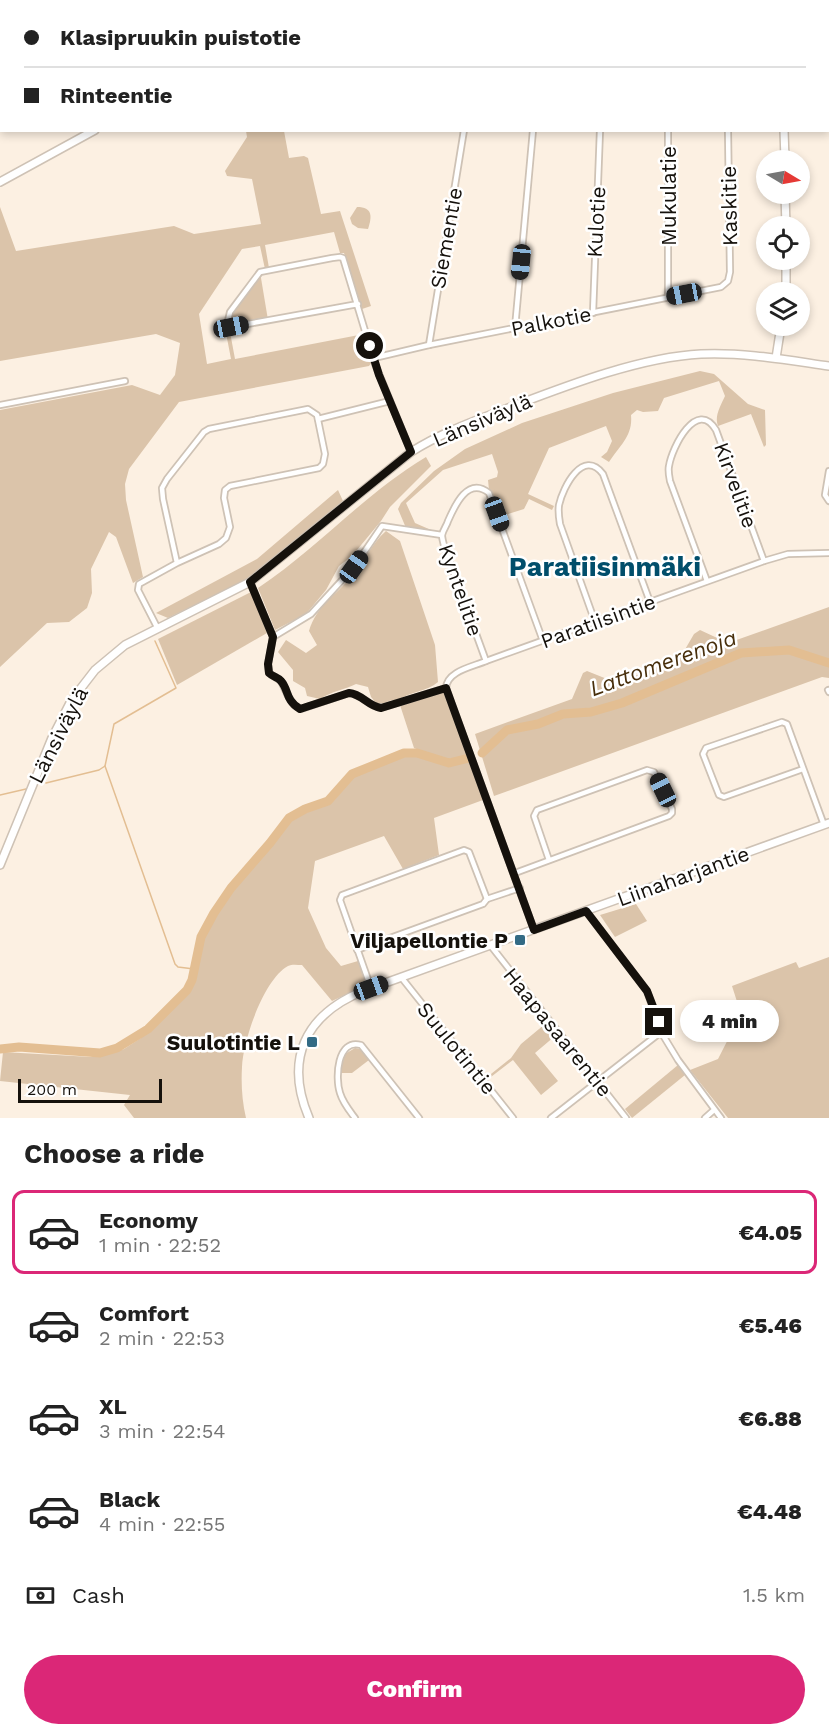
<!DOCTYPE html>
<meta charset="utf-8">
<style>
:root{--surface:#fff;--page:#f6f6f6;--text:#222;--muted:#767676;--line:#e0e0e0;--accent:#db2777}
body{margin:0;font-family:"Work Sans",sans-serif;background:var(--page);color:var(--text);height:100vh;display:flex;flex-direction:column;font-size:22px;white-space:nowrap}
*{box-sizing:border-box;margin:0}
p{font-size:20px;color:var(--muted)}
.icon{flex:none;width:33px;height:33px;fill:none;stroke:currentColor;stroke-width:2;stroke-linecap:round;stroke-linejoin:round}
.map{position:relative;height:1118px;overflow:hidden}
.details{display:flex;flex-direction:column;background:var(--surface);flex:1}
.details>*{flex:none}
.hud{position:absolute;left:0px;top:0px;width:830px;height:132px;box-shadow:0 3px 9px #0003;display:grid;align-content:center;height:132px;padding:0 24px;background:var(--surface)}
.needle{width:39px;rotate:100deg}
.fabs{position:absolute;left:756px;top:150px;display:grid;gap:12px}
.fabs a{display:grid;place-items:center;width:54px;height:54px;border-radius:50%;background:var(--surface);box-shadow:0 3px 9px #0003;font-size:30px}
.scale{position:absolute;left:18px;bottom:15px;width:144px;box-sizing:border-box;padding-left:6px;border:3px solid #15110c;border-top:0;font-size:16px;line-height:21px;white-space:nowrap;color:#15110c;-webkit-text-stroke:4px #fff;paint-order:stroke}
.end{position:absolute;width:27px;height:27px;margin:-14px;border:8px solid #15110c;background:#fff;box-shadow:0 0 0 3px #fff}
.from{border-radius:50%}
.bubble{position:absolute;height:42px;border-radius:21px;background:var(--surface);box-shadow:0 3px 9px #0003;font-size:20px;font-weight:800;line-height:42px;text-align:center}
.car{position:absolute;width:18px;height:36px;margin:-18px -9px;border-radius:8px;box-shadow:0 0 4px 2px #0007;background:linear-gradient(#222 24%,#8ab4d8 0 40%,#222 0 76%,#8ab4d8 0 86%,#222 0)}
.hud b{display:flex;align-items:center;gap:21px;height:57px;font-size:22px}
.hud b+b{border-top:2px solid var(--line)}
.hud i{width:15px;height:15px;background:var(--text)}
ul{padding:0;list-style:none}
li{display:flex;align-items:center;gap:18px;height:84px;margin:0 12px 9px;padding:0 12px;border:3px solid transparent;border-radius:12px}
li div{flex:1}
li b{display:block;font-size:22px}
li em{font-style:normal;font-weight:800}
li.active{border-color:var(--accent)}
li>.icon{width:54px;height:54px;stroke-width:1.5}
h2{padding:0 24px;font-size:27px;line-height:72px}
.pay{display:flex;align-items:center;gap:15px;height:66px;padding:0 24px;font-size:22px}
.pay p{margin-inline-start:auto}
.action{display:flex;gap:12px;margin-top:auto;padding:12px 24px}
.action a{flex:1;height:69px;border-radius:36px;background:var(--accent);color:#fff;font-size:24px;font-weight:800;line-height:69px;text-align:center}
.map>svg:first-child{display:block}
.green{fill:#dbc4aa}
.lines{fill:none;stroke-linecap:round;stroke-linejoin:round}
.stream{stroke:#e3be92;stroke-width:1.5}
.river{stroke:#e3be92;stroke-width:9}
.street-casing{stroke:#cec2b5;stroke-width:8}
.secondary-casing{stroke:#cec2b5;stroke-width:10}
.street{stroke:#fff;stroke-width:4.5}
.secondary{stroke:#fff;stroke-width:7}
.route{stroke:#15110c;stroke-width:8}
.poi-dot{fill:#336b85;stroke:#fff;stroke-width:2}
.labels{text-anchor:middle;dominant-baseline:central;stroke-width:5;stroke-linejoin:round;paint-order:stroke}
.street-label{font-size:21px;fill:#15110c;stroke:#fff}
.poi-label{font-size:21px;font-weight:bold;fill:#15110c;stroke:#fff;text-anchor:end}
.water-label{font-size:22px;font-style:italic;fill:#482f0c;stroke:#fff}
.district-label{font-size:27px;font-weight:bold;fill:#014e6b;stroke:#fff}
</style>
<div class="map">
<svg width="829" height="1118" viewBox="0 0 829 1118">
<rect width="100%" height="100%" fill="#fcf0e2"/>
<!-- green -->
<g class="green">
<polygon points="246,131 284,131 289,158 304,156 308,158 321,214 340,211 371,306 362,309 344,253 340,253 334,232 265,245 269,268 265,269 260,246 242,249 199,314 207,364 231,359 226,333 230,332 235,359 364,334 372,362 369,366 179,402 129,469 125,484 126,500 143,577 133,583 116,537 109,532 91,569 92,593 87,608 69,622 47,623 0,667 0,410 132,385 160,395 175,375 180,343 156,334 0,361 0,207 16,251 174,226 194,234 261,224 252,179 227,176 225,171 247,137"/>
<path d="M357,207C373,207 372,217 368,229L358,228L352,224L350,218Z"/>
<polygon points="260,272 268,320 231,327 227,325 228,316"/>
<path d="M700,371L714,374L748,404L765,410L766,445L764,447L751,414L718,426C714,416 721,405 725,396L719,381L664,398L658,411L643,412L637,410L631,415C633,436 620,445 609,462L601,457L607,452L612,441L606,426L549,448L528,494L554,506L552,510L529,499L524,509L502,516L489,490L488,480L497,477L498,472L492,454L443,470L406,503L415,523L438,533L406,528L398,509L401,503L434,471L465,449L522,423L613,393Z"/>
<path d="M426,457L431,466L390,507L381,521L352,556L339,566L326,590L306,614L275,630L258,588C318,548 363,495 426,457Z"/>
<polygon points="338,490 343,501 272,563 252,577 168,618 156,613 257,559"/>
<path d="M386,531L400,541L435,645L438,682C427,692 410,691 397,701L392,700L384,703H376L371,697L368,687L356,684C344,690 332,691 320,699L307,696L305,688L293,681V670L278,652L286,640L306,653L317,645L309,631C317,605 335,596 352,576C365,561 371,544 386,531Z"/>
<polygon points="251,592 267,633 177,685 158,639"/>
<polygon points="829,607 829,678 822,677 494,796 475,734 572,699 583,673 587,671 617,683 680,658 694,634 700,630 728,643"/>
<path d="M441,691L446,693L468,754C443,764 438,757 414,748L400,705Z"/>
<path d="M408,754L449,765L470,760L483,800L434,818L439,855L403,869L384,836L315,861L308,908L326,948L341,966L358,961L365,980L364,986L332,1001L302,965C297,965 292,964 288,966C264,979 243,1040 242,1067C241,1084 242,1101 246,1118H134L124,1105L130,1095L0,1081L3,1052L91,1057L112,1053L124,1049L141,1038L182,1000L191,988L203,941L215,916L224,901L276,841L284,828L293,818L327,804L336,797L349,780L360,772Z"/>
<polygon points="636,904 647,921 615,937 600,915"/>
<polygon points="829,957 829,1118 728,1118 690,1070 718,1059 741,1014 732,986 796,962 799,968"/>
<polygon points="545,1024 555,1036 535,1053 558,1081 541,1095 513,1060 487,1080 486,1078 511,1058 521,1044"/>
<polygon points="355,1048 360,1049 369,1060 352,1073 340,1073 345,1054"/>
<polygon points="678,1065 685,1075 632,1118 625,1109"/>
</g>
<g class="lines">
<!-- stream -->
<g class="stream">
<polyline points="105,766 175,964 178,967 194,969"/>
<polyline points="46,783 99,770 105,766 114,724 176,688 155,641"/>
<polyline points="0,795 26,789"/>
</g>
<!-- river -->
<g class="river">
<polyline points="482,753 507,730 538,724 563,714 591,712 622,703 741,653 789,650 829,663"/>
<polyline points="0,1049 19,1047 100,1053 117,1048 148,1029 187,990 192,980 201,937 214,913 231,888 270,843 289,818 305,809 328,801 352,774 404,753 417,753 449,763 469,758"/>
</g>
<!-- street casing -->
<g class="street-casing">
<g id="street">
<polyline points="382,0 383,2"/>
<polyline points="668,297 668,130"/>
<polyline points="358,304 231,327 227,325 230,312 260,272 332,258 340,257 343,258 375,364 411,452"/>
<polyline points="593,313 600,130"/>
<polyline points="515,328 533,130"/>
<polyline points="429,345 464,130"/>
<polyline points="374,358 429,345 721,287 728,281 730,272 728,130"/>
<polyline points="0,405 125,381"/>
<polyline points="318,419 390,401"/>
<polyline points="829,471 825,495 829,501"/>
<path d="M442,535L382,526L354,567L311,614L273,637L268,664L269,673L281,681L288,696L294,705L301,709L349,693C362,694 368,706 381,708L446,688"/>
<path d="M707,581L670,481C669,476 668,470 669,466C672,447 697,398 716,430L764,561"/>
<polyline points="250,582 273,637"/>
<path d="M595,622L560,524C559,518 558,511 559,505C563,487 583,448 603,474L650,602"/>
<polyline points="158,629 138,590 139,584 177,563 219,544 226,538 230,527 224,498 225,490 230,486 319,468 323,464 325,454 317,415 308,409 209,429 204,432 167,479 162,488 163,499 177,563"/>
<path d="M486,661L445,549C444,545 442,539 442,535C443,530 447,525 448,521C455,505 468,476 489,493L543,641"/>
<path d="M446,688C447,671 472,667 486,661L764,561L788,554L829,553"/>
<polyline points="446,688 534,930"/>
<polyline points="828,690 829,692"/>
<polyline points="803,769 724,797 719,795 703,754 706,748 782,722 787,724 824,825"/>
<polyline points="515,873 669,816 672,813 672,809 654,772 647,770 537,810 534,816 549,860"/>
<polyline points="586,911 647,991 661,1032 678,1060 721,1118"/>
<polyline points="491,946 626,1118"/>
<polyline points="357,950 483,904 487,899"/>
<polyline points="401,977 513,1118"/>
<polyline points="371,988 340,900 342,895 464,850 469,852 487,899 520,888"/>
<path d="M355,1118C349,1110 343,1103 340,1093C335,1078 337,1038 361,1045L419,1118"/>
<polyline points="551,1118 661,1032"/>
<polyline points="705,1118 714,1110"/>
</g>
</g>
<!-- secondary casing -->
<g class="secondary-casing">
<g id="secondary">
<polyline points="782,0 782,2"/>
<polyline points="828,67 829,68"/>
<polyline points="784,130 785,160"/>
<polyline points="0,182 95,130"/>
<polyline points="785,194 786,226"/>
<polyline points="786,292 786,260"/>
<polyline points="776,358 781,326"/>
<path d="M0,865L52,738L71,701L95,670L125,645L250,582L411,452C444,431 480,419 516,405C571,384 642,357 701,354C744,352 787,360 829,366"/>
<path d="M309,1118C284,1059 305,1015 363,991L829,823"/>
</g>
</g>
<!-- street -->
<use href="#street" class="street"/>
<!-- secondary -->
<use href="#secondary" class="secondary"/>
</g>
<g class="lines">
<!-- route -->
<path class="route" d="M370,346L379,375L411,452L250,582L273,637L268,664L269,673C273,677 278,677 281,681C289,690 285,700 300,709L349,693C362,694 368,706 381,708L446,688L534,930L586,911L647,991L659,1022"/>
</g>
<!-- markers -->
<g class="poi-dot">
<rect x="514" y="934" width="12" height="12" rx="3"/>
<rect x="306" y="1036" width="12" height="12" rx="3"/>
</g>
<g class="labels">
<!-- street labels -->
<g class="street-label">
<text transform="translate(668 196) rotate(-90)">Mukulatie</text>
<text transform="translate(729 206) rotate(-91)">Kaskitie</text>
<text transform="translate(596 222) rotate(-87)">Kulotie</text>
<text transform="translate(446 238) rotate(-80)">Siementie</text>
<text transform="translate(551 321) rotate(-11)">Palkotie</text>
<text transform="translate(482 420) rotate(-23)">Länsiväylä</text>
<text transform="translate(736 485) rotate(70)">Kirvelitie</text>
<text transform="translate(461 590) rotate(71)">Kyntelitie</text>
<text transform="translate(598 621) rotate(-20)">Paratiisintie</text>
<text transform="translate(58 735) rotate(-63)">Länsiväylä</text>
<text transform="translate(683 876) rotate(-20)">Liinaharjantie</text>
<text transform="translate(558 1032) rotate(51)">Haapasaarentie</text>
<text transform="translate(457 1048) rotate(51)">Suulotintie</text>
</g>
<!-- poi labels -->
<g class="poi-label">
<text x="508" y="940">Viljapellontie P</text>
<text x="300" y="1042">Suulotintie L</text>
</g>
<!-- water labels -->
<g class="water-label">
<text transform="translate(663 663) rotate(-20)">Lattomerenoja</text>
</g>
<!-- district labels -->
<g class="district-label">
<text x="605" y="567">Paratiisinmäki</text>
</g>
</g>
</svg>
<div class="fabs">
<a><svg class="needle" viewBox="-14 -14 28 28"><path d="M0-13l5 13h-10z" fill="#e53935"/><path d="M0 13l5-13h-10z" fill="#767676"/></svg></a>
<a><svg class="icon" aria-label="locate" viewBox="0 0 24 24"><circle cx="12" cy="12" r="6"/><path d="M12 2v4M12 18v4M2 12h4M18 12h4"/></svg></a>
<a><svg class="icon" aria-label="layers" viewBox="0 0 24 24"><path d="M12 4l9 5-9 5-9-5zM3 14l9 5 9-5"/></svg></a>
</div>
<div class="scale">200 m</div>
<i class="end from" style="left:370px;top:346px"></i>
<i class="end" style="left:659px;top:1022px"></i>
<div class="bubble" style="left:680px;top:1000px;width:99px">4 min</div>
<i class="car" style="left:521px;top:262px;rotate:186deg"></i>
<i class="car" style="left:684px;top:294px;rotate:259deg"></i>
<i class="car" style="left:231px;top:327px;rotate:79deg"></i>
<i class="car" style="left:497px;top:514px;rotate:160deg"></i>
<i class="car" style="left:354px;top:567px;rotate:35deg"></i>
<i class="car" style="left:663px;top:790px;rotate:334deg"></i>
<i class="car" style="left:371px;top:988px;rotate:70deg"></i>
<div class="hud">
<b><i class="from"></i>Klasipruukin puistotie</b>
<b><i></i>Rinteentie</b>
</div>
</div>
<section class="details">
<h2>Choose a ride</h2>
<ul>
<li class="active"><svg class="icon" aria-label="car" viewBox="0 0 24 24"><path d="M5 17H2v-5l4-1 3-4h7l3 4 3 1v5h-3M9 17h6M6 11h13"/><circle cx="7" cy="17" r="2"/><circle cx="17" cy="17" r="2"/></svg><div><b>Economy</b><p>1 min · 22:52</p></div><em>€4.05</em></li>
<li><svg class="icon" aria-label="car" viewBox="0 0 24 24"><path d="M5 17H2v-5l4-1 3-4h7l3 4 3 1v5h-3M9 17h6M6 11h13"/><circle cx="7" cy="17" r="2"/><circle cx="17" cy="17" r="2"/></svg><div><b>Comfort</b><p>2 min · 22:53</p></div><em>€5.46</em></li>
<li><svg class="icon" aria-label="car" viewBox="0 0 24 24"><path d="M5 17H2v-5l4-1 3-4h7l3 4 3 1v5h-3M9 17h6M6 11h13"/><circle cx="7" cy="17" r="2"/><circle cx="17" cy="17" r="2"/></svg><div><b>XL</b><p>3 min · 22:54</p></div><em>€6.88</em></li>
<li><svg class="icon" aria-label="car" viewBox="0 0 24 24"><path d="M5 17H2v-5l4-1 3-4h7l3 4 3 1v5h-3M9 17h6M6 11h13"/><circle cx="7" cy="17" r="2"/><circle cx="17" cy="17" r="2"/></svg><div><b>Black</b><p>4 min · 22:55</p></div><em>€4.48</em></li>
</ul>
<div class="pay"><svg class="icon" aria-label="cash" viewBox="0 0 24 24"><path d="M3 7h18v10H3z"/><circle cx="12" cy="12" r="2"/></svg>Cash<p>1.5 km</p></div>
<div class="action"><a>Confirm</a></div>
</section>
